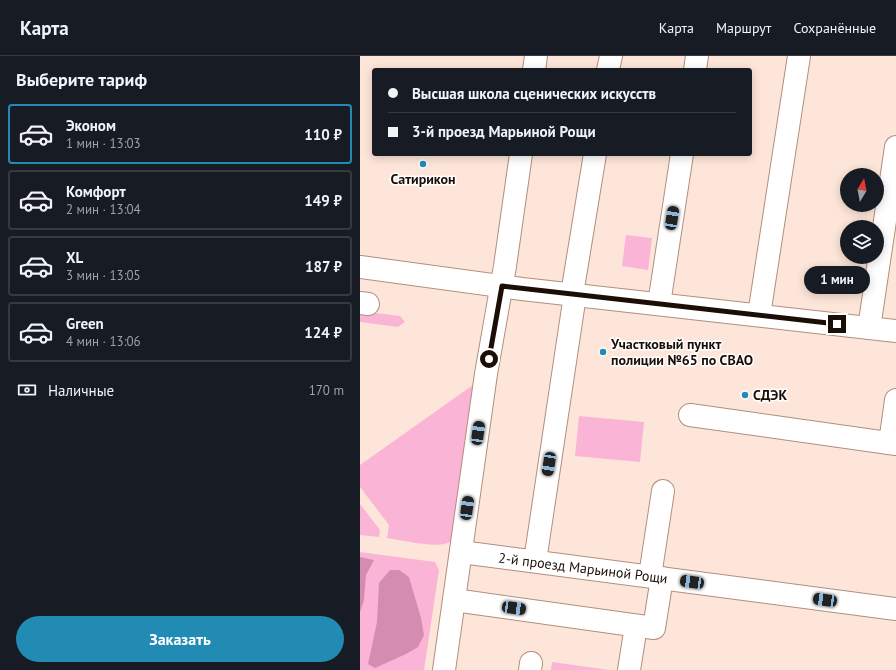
<!DOCTYPE html>
<html lang="ru">
<meta charset="utf-8">
<style>
:root{--surface:#171b24;--page:#20242c;--text:#f1f3f6;--muted:#9ea1a6;--line:#363941;--accent:#228bb3}
body{margin:0;font-family:"PT Sans",sans-serif;background:var(--page);color:var(--text);height:100vh;display:flex;flex-direction:column;font-size:15px;white-space:nowrap}
*{box-sizing:border-box;margin:0}
p{font-size:13px;color:var(--muted)}
.icon{flex:none;width:22px;height:22px;fill:none;stroke:currentColor;stroke-width:2;stroke-linecap:round;stroke-linejoin:round}
.map{position:relative;flex:1;overflow:hidden}
.side{display:flex;flex-direction:column;background:var(--surface);width:360px}
.side>*{flex:none}
.banner{position:absolute;left:12px;top:12px;width:380px;height:88px;border-radius:4px;box-shadow:0 2px 10px #0003;display:grid;align-content:center;height:88px;padding:0 16px;background:var(--surface)}
.needle{width:26px;rotate:10deg}
.buttons{position:absolute;left:480px;top:112px;display:grid;gap:8px}
.buttons a{display:grid;place-items:center;width:44px;height:44px;border-radius:50%;background:var(--surface);box-shadow:0 2px 10px #0003;font-size:20px}
.end{position:absolute;width:18px;height:18px;margin:-9px;border:5px solid #1b0e07;background:#fff;box-shadow:0 0 0 2px #fff}
.from{border-radius:50%}
.bubble{position:absolute;height:28px;border-radius:14px;background:var(--surface);box-shadow:0 2px 10px #0003;font-size:13px;font-weight:700;line-height:28px;text-align:center}
.car{position:absolute;width:12px;height:24px;margin:-12px -6px;border-radius:5px;box-shadow:0 0 3px 1px #0007;background:linear-gradient(#222 24%,#8ab4d8 0 40%,#222 0 76%,#8ab4d8 0 86%,#222 0)}
.banner b{display:flex;align-items:center;gap:14px;height:38px;font-size:15px}
.banner b+b{border-top:1px solid var(--line)}
.banner i{width:10px;height:10px;background:var(--text)}
ul{padding:0;list-style:none}
li{display:flex;align-items:center;gap:12px;height:60px;margin:0 8px 6px;padding:0 8px;border:2px solid var(--line);border-radius:4px}
li div{flex:1}
li b{display:block;font-size:15px}
li em{font-style:normal;font-weight:700}
li.current{border-color:var(--accent)}
li>.icon{width:36px;height:36px;stroke-width:1.5}
h2{padding:0 16px;font-size:18px;line-height:48px}
.pay{display:flex;align-items:center;gap:10px;height:44px;padding:0 16px;font-size:15px}
.pay p{margin-inline-start:auto}
.cta{display:flex;gap:8px;margin-top:auto;padding:8px 16px}
.cta a{flex:1;height:46px;border-radius:24px;background:var(--accent);color:#fff;font-size:16px;font-weight:700;line-height:46px;text-align:center}
header{display:flex;align-items:center;gap:24px;box-sizing:border-box;height:56px;padding:0 20px;background:var(--surface);border-bottom:1px solid var(--line)}
header strong{font-size:19px}
nav{display:flex;gap:22px;margin-inline-start:auto;font-size:14px}
main{display:flex;flex:1;min-height:0}
.map>svg:first-child{display:block}
.green{fill:#fab5d6}
.forest{fill:#d48db0}
.lines{fill:none;stroke-linecap:round;stroke-linejoin:round}
.minor-casing{stroke:#b28e7b;stroke-width:24}
.minor{stroke:#fff;stroke-width:22}
.route{stroke:#1b0e07;stroke-width:5}
.poi-dot{fill:#228bb3;stroke:#fff;stroke-width:1.5}
.labels{text-anchor:middle;dominant-baseline:central;stroke-width:3;stroke-linejoin:round;paint-order:stroke}
.poi-label{font-size:14px;font-weight:bold;fill:#1b0e07;stroke:#fff;text-anchor:start}
.street-label{font-size:14px;fill:#1b0e07;stroke:#fff}
</style>
<header>
<strong>Карта</strong>
<nav><a>Карта</a><a>Маршрут</a><a>Сохранённые</a></nav>
</header>
<main>
<section class="side">
<h2>Выберите тариф</h2>
<ul>
<li class="current"><svg class="icon" aria-label="car" viewBox="0 0 24 24"><path d="M5 17H2v-5l4-1 3-4h7l3 4 3 1v5h-3M9 17h6M6 11h13"/><circle cx="7" cy="17" r="2"/><circle cx="17" cy="17" r="2"/></svg><div><b>Эконом</b><p>1 мин · 13:03</p></div><em>110 ₽</em></li>
<li><svg class="icon" aria-label="car" viewBox="0 0 24 24"><path d="M5 17H2v-5l4-1 3-4h7l3 4 3 1v5h-3M9 17h6M6 11h13"/><circle cx="7" cy="17" r="2"/><circle cx="17" cy="17" r="2"/></svg><div><b>Комфорт</b><p>2 мин · 13:04</p></div><em>149 ₽</em></li>
<li><svg class="icon" aria-label="car" viewBox="0 0 24 24"><path d="M5 17H2v-5l4-1 3-4h7l3 4 3 1v5h-3M9 17h6M6 11h13"/><circle cx="7" cy="17" r="2"/><circle cx="17" cy="17" r="2"/></svg><div><b>XL</b><p>3 мин · 13:05</p></div><em>187 ₽</em></li>
<li><svg class="icon" aria-label="car" viewBox="0 0 24 24"><path d="M5 17H2v-5l4-1 3-4h7l3 4 3 1v5h-3M9 17h6M6 11h13"/><circle cx="7" cy="17" r="2"/><circle cx="17" cy="17" r="2"/></svg><div><b>Green</b><p>4 мин · 13:06</p></div><em>124 ₽</em></li>
</ul>
<div class="pay"><svg class="icon" aria-label="cash" viewBox="0 0 24 24"><path d="M3 7h18v10H3z"/><circle cx="12" cy="12" r="2"/></svg>Наличные<p>170 m</p></div>
<div class="cta"><a>Заказать</a></div>
</section>
<div class="map">
<svg width="536" height="614" viewBox="0 0 536 614">
<rect width="100%" height="100%" fill="#fee5d9"/>
<!-- green -->
<g class="green">
<polygon points="266,179 292,182 288,214 262,210"/>
<polygon points="0,255 40,260 45,266 38,271 0,266"/>
<path d="M113,329H119L92,485C80,494 42,484 27,482L29,469L0,431V409Z"/>
<polygon points="219,360 284,366 280,406 215,400"/>
<polygon points="0,448 20,474 19,481 0,479"/>
<polygon points="0,496 75,506 79,514 64,614 0,614"/>
<polygon points="192,606 249,614 191,614"/>
</g>
<!-- forest -->
<g class="forest">
<polygon points="0,501 14,504 6,519 4,544 0,556"/>
<polygon points="30,514 39,514 49,521 61,562 64,579 58,591 46,598 15,612 8,608 17,566 19,527"/>
</g>
<g class="lines">
<!-- minor casing -->
<g class="minor-casing">
<g id="minor">
<polyline points="174,14 176,0"/>
<polyline points="248,14 251,0"/>
<polyline points="335,14 337,0"/>
<polyline points="0,211 162,233 536,275"/>
<polyline points="212,238 235,98"/>
<polyline points="0,247 8,248"/>
<polyline points="299,248 322,98"/>
<polyline points="399,259 439,0"/>
<polyline points="509,272 536,91"/>
<polyline points="330,359 536,388"/>
<polyline points="530,387 536,344"/>
<polyline points="101,496 536,553"/>
<polyline points="175,505 215,239"/>
<polyline points="290,520 303,435"/>
<polyline points="94,544 294,572 302,522"/>
<polyline points="84,614 126,318 145,210 161,98"/>
<polyline points="170,614 171,607"/>
<polyline points="269,614 276,570"/>
</g>
</g>
<!-- minor -->
<use href="#minor" class="minor"/>
</g>
<g class="lines">
<!-- route -->
<polyline class="route" points="129,303 142,230 477,268"/>
</g>
<!-- markers -->
<g class="poi-dot">
<circle cx="63" cy="108" r="4"/>
<circle cx="243" cy="296" r="4"/>
<circle cx="385" cy="339" r="4"/>
</g>
<g class="labels">
<!-- poi labels -->
<g class="poi-label">
<text x="63" y="123" text-anchor="middle">Сатирикон</text>
<text x="251" y="288">Участковый пункт<tspan x="251" dy="16">полиции №65 по СВАО</tspan></text>
<text x="393" y="339">СДЭК</text>
</g>
<!-- street labels -->
<g class="street-label">
<text transform="translate(223 512) rotate(7)">2-й проезд Марьиной Рощи</text>
</g>
</g>
</svg>
<div class="buttons">
<a><svg class="needle" viewBox="-14 -14 28 28"><path d="M0-13l5 13h-10z" fill="#e53935"/><path d="M0 13l5-13h-10z" fill="#9ea1a6"/></svg></a>
<a><svg class="icon" aria-label="layers" viewBox="0 0 24 24"><path d="M12 4l9 5-9 5-9-5zM3 14l9 5 9-5"/></svg></a>
</div>
<i class="end from" style="left:129px;top:303px"></i>
<i class="end" style="left:477px;top:268px"></i>
<div class="bubble" style="left:444px;top:210px;width:66px">1 мин</div>
<i class="car" style="left:312px;top:162px;rotate:9deg"></i>
<i class="car" style="left:118px;top:377px;rotate:8deg"></i>
<i class="car" style="left:189px;top:408px;rotate:189deg"></i>
<i class="car" style="left:107px;top:452px;rotate:8deg"></i>
<i class="car" style="left:332px;top:526px;rotate:278deg"></i>
<i class="car" style="left:465px;top:544px;rotate:278deg"></i>
<i class="car" style="left:154px;top:552px;rotate:98deg"></i>
<div class="banner">
<b><i class="from"></i>Высшая школа сценических искусств</b>
<b><i></i>3-й проезд Марьиной Рощи</b>
</div>
</div>
</main>
